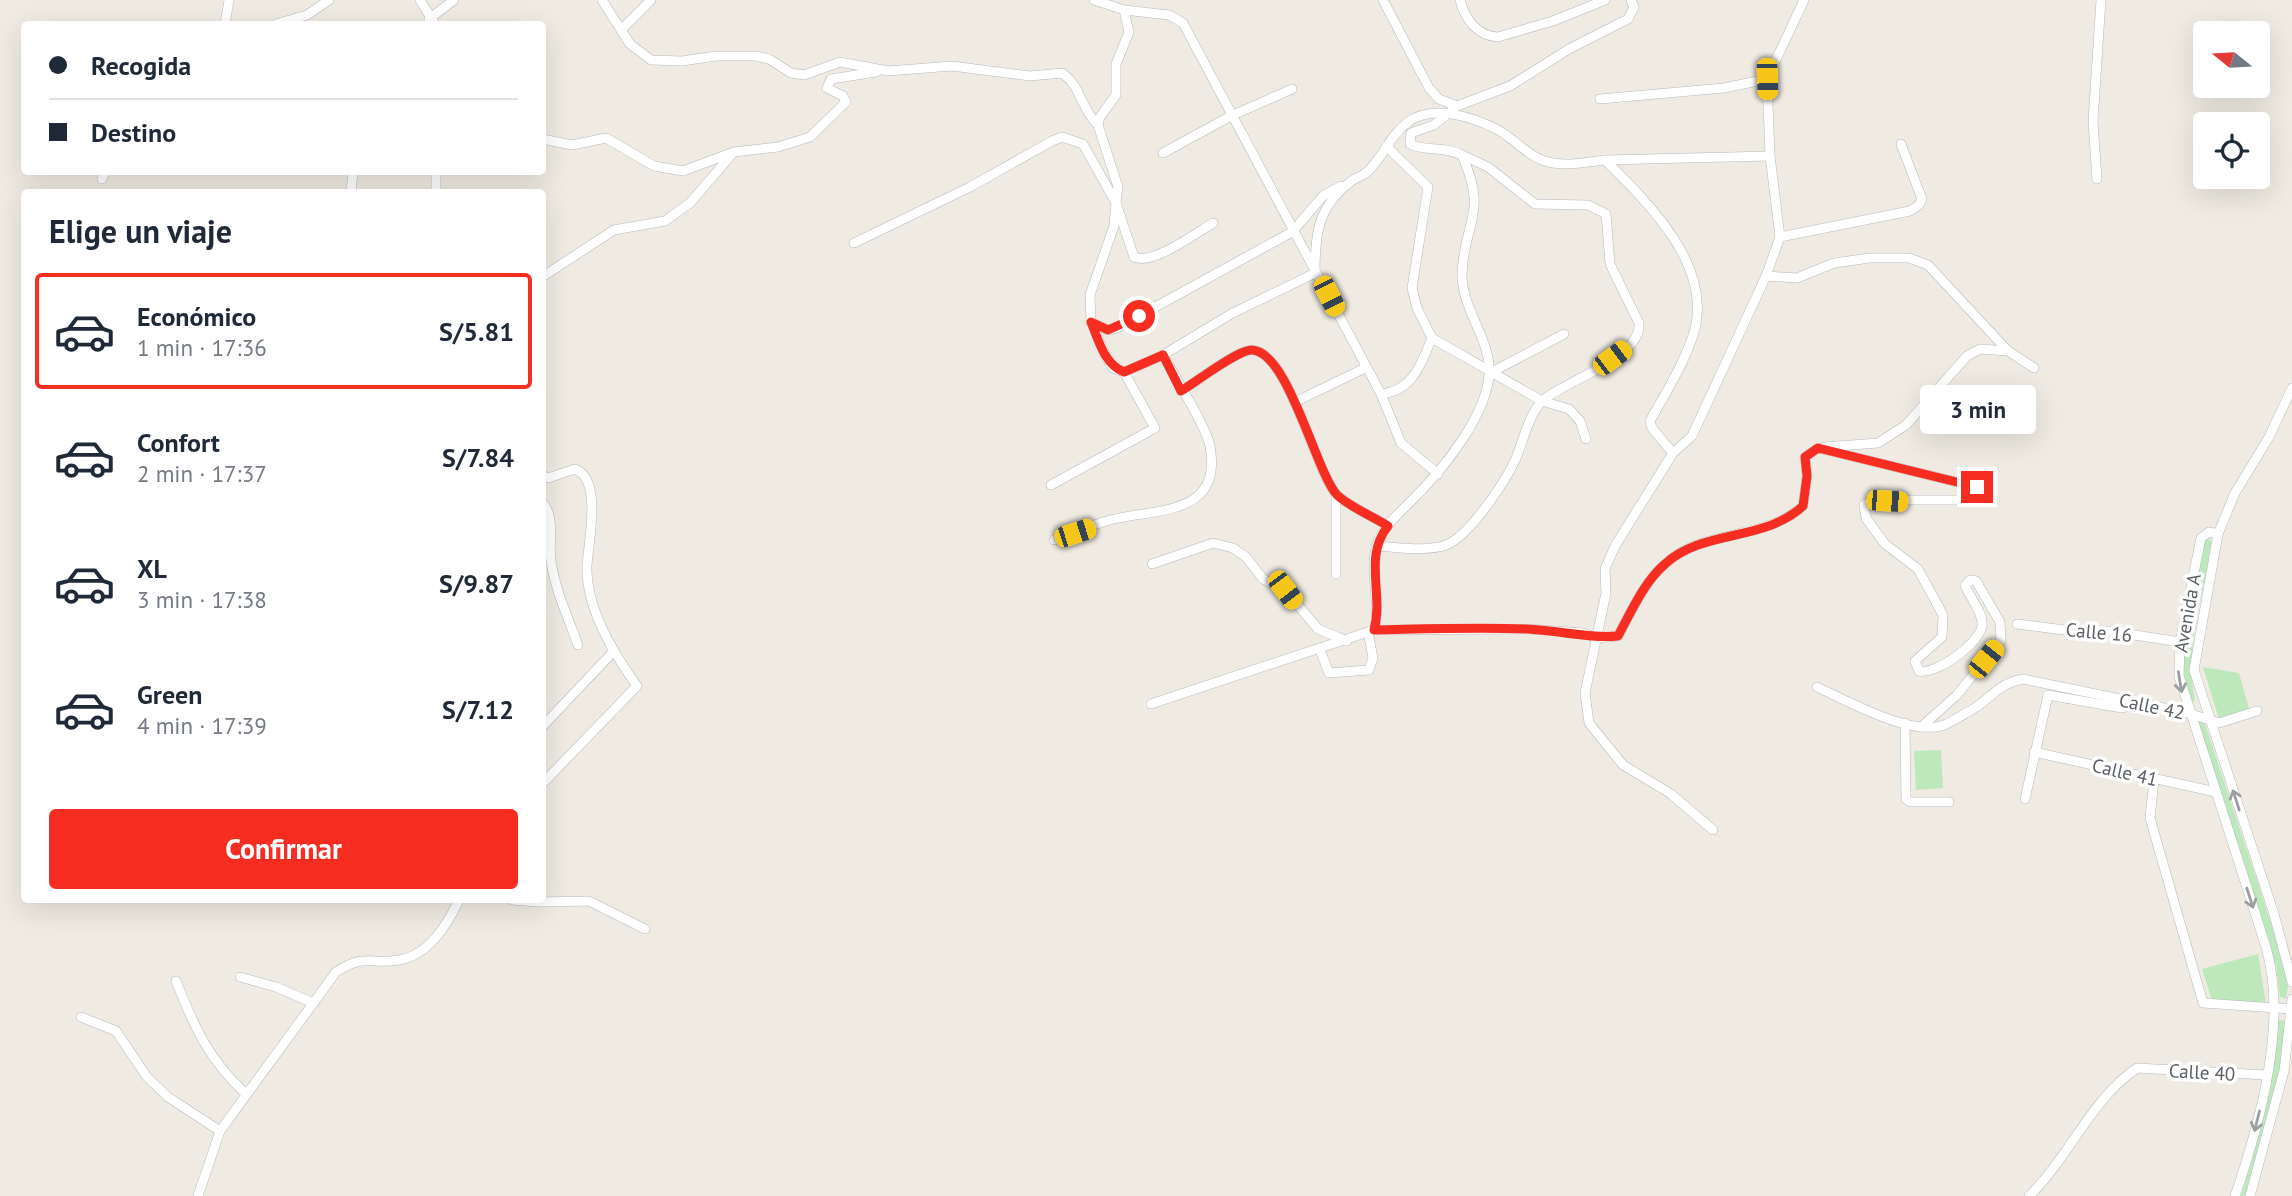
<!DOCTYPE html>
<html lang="es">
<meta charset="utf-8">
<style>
:root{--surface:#fff;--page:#f2f2f3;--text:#1f2937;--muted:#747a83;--line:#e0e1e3;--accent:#f62d20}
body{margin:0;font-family:"PT Sans",sans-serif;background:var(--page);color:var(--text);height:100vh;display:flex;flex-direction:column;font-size:26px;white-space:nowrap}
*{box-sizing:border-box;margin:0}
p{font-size:23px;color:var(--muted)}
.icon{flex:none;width:38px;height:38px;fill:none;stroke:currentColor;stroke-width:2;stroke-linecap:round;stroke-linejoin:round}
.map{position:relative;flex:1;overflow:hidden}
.drawer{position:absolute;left:21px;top:189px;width:525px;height:714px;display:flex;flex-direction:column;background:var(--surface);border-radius:7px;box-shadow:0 7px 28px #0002}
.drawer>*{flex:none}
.top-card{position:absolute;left:21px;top:21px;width:525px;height:154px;border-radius:7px;box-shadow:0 7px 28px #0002;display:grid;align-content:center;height:154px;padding:0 28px;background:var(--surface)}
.needle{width:46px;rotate:288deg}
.tools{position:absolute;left:2193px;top:21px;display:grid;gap:14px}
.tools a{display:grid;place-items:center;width:77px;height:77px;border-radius:7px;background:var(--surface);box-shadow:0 7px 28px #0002;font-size:35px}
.end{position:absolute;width:32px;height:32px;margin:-16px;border:9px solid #f62d20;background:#fff;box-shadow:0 0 0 4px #fff}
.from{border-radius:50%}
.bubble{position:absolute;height:49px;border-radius:7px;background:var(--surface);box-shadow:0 7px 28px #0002;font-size:23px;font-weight:800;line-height:49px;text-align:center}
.car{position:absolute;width:21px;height:42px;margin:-21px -10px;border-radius:9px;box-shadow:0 0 5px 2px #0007;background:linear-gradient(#f5c518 24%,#345 0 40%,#f5c518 0 76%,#345 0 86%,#f5c518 0)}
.top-card b{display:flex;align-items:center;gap:24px;height:66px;font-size:26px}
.top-card b+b{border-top:2px solid var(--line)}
.top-card i{width:18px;height:18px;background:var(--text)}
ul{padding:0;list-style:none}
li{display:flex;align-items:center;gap:21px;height:116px;margin:0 14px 10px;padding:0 14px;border:4px solid transparent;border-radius:7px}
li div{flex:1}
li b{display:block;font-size:26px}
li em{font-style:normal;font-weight:800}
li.selected{border-color:var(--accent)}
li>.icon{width:63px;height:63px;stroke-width:1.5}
h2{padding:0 28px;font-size:32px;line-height:84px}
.primary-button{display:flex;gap:14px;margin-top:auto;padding:14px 28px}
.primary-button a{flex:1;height:80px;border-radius:7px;background:var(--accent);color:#fff;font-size:28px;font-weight:800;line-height:80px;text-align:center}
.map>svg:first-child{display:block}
.green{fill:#bde8bc}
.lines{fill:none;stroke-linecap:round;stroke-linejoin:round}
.street-casing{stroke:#b5b9be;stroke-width:10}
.street{stroke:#fff;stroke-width:9}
.oneway{stroke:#9c9fa2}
.route{stroke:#f62d20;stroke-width:9}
.labels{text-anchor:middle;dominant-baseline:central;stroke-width:7;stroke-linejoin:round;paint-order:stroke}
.street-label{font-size:19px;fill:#5a5f64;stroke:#fff}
</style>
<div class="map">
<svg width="2292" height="1196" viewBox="0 0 2292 1196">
<rect width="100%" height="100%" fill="#efebe2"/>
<!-- green -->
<g class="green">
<path d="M2208,538L2213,543C2203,594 2184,647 2195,699L2191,703L2181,679L2182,649L2203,541Z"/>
<polygon points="2203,667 2239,673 2249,709 2219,719"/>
<polygon points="2200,722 2205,724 2284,962 2288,986 2286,999 2280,997 2276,966 2197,724"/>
<polygon points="1941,750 1943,788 1916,790 1914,751"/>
<polygon points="2258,954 2266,1004 2212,1000 2202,969"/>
<polygon points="2282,1020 2285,1022 2279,1079 2247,1196 2241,1196 2265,1111 2277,1022"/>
</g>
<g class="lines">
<!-- street casing -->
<g class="street-casing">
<g id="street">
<polyline points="420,0 435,24"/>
<path d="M602,0L630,44L651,60L682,61L716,56H756L769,59L791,73L804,75L840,62L888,71L952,66L1030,76L1062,73C1081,86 1081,109 1098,125"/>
<polyline points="1094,0 1124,10 1169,15 1183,23 1381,394 1401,443 1438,474"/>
<polyline points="1383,0 1429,88 1439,99 1457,106"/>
<path d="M1460,0C1465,19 1477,36 1498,37L1553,21L1605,0"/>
<path d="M1124,10L1129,32L1116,64V95L1100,117L1098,125L1118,187L1116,203L1134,257C1152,266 1196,233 1213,223"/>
<polyline points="429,19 454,0"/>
<polyline points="225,24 229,0"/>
<polyline points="276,24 307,15 329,0"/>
<polyline points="621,30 651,0"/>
<polyline points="1600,99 1724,88 1767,79"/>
<polyline points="542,139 572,145 606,138 654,166 683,171 734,152 778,147 810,137 846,102 843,96 827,88 831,79 876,72"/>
<polyline points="1386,146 1428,187 1412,288 1417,308 1432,338 1542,401 1569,409 1580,421 1586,439"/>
<polyline points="1163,153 1231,116 1292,89"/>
<polyline points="1605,160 1770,156"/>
<polyline points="102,179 105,172"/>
<polyline points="2097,179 2093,121 2101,0"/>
<polyline points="351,192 353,172"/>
<polyline points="436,192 436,172"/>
<polyline points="1780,237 1910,211 1919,205 1922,199 1901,144"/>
<polyline points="854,243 970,187 1052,141 1062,137 1083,144 1116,203 1114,226 1090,295 1091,322 1107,359 1113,368 1124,372 1155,428 1051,485"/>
<polyline points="1766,276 1797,278 1834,263 1870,258 1909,258 1928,265 2008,351 2034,368"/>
<polyline points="542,277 614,230 665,221 690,203 733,153"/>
<polyline points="1091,322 1108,330 1117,328 1292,232 1323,196 1341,186"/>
<path d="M1124,372L1163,355L1231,314L1315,273C1315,236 1317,208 1349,183C1354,178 1361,177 1367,172C1383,158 1389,136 1407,123C1431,103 1473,117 1498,130C1513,138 1526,154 1542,160C1563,168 1585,162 1605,160C1647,202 1711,263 1695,329C1686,361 1666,392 1650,421L1652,428L1673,453"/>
<polyline points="1490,373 1564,334"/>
<polyline points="2292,388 2269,437 2235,493 2218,534 2194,670 2274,914 2292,982"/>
<path d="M1181,391C1196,382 1236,351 1251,350C1288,349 1315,472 1337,495C1350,507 1372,516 1388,526"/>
<path d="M1381,394C1413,391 1421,364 1432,338"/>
<polyline points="1295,402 1365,368"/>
<polyline points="1825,447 1878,443 1906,425 1967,356 1980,349 2008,351"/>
<path d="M542,475L548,478L575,469C603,479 588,544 587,566C586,609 613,652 637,686L542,784"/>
<path d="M542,502C556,517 548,543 551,561C555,590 568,617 578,645"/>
<path d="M2218,534L2209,532L2201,538L2180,642L2179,676L2266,947C2288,1023 2260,1123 2235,1196"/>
<path d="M1054,540C1072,534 1091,525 1110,520C1156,508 1223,517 1210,446C1207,428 1174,375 1163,355"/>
<path d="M1376,546C1398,547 1425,552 1446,545C1470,536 1509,477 1518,453C1524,437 1530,413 1543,400C1565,381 1642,358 1639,323L1610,264L1606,214L1588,205L1535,204L1488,167L1462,155"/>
<polyline points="1152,564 1213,543 1233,548 1246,557 1263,579 1285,590 1318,629 1347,641"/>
<polyline points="1336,574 1336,494"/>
<polyline points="2017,624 2096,634 2109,631 2180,642"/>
<path d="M1374,630C1382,602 1368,573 1377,546C1382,526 1402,511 1416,496C1444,468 1486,416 1489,375C1492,340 1461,309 1462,273C1465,218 1488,215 1462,155C1442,145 1424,152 1410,144L1411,133L1434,125L1457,106L1510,86L1569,49L1628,19L1634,7L1631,0"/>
<polyline points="1320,650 1329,673 1369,670 1373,658 1368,632"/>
<path d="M1817,687C1848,701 1911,737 1944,725C1954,721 1964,714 1973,709C1993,697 1997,684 2023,679L2188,713L2219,723L2257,711"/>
<path d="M1151,704L1374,630L1528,629L1583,633L1597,638L1618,636C1631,612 1644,582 1665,564C1702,529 1764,541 1803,506L1807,476L1805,457L1818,448L1977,487L1979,491L1972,500H1873L1864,505L1866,518L1885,544L1918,569L1943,615L1942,637L1915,661L1919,671C1936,675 1979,644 1982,626C1984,614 1970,597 1965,586L1970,580L1976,581L2000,622L2001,640L1957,695L1921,727"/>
<polyline points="1905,723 1906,799 1910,802 1949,802"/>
<polyline points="542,727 613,652"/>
<polyline points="2034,752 2216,792"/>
<polyline points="2154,780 2150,818 2203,1003 2291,1009"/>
<polyline points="2025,799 2048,695 2122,708 2134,702"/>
<polyline points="1713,830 1671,794 1623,765 1589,723 1585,693 1606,593 1605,569 1615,546 1673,453 1692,436 1766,276 1780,237 1770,156 1767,79 1804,0"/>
<polyline points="512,900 538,902 589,901 645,929"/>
<polyline points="240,977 276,987 311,1002"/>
<path d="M176,981C194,1026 208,1059 245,1093"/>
<polyline points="81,1017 116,1031 147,1077 168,1097 220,1131"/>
<path d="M198,1196L220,1131L336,972C366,953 369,965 399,960C429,955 447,925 459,900"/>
<path d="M2029,1196C2069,1158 2090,1100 2137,1068L2266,1075"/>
<polyline points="2250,1196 2284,1071 2292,999"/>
</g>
</g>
<!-- street -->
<use href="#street" class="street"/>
</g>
<!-- one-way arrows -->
<defs><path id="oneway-shaft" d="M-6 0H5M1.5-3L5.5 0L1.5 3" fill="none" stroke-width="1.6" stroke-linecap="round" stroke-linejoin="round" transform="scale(1.75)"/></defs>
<g class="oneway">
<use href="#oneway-shaft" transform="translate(2180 682) rotate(81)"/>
<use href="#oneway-shaft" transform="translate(2236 800) rotate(-108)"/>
<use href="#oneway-shaft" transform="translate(2250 898) rotate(72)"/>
<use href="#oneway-shaft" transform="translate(2257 1121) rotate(104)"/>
</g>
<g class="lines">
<!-- route -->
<path class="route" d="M1139,316L1108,330L1091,322C1099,341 1104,364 1124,372L1163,355L1181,391C1196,382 1236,351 1251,350C1288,349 1316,473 1337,495C1350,507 1372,516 1388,526C1363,557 1384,594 1374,630C1425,629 1476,627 1527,629C1557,630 1590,639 1618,636C1631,612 1644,582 1665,564C1703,529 1764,542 1803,506L1807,476L1805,457L1818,448L1977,487"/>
</g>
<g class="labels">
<!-- street labels -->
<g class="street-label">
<text transform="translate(2187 613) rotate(-80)">Avenida A</text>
<text transform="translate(2099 632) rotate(5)">Calle 16</text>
<text transform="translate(2152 706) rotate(12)">Calle 42</text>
<text transform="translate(2125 772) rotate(13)">Calle 41</text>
<text transform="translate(2202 1072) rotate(3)">Calle 40</text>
</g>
</g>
</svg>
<div class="tools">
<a><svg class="needle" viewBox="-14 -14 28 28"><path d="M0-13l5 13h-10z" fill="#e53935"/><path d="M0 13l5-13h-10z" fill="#747a83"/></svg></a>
<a><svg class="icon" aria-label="locate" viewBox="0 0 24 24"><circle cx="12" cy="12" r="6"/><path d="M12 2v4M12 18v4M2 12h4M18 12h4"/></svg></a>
</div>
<i class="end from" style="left:1139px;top:316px"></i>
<i class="end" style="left:1977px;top:487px"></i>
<div class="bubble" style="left:1920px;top:385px;width:116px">3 min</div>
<i class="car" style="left:1767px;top:79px;rotate:178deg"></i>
<i class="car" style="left:1329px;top:296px;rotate:153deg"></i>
<i class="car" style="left:1612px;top:358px;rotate:53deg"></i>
<i class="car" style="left:1887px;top:501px;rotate:93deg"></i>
<i class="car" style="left:1075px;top:533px;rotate:72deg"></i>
<i class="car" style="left:1285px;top:590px;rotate:143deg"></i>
<i class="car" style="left:1986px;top:659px;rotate:39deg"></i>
<div class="top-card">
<b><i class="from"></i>Recogida</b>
<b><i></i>Destino</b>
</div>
<section class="drawer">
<h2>Elige un viaje</h2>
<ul>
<li class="selected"><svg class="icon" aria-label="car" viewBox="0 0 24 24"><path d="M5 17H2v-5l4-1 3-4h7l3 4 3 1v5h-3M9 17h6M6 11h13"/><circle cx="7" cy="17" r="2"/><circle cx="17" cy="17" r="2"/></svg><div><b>Económico</b><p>1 min · 17:36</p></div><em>S/5.81</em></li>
<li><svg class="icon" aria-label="car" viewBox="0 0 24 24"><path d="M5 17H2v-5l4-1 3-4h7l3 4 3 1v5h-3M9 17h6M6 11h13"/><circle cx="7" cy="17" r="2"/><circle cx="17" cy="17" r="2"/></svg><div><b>Confort</b><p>2 min · 17:37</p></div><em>S/7.84</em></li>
<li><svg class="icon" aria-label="car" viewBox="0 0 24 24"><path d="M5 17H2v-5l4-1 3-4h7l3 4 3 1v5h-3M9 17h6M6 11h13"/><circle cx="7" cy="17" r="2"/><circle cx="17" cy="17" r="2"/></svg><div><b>XL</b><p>3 min · 17:38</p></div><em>S/9.87</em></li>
<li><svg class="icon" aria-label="car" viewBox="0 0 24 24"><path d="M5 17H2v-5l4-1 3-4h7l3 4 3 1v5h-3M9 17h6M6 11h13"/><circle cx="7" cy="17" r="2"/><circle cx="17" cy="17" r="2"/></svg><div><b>Green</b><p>4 min · 17:39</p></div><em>S/7.12</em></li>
</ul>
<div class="primary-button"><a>Confirmar</a></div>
</section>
</div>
